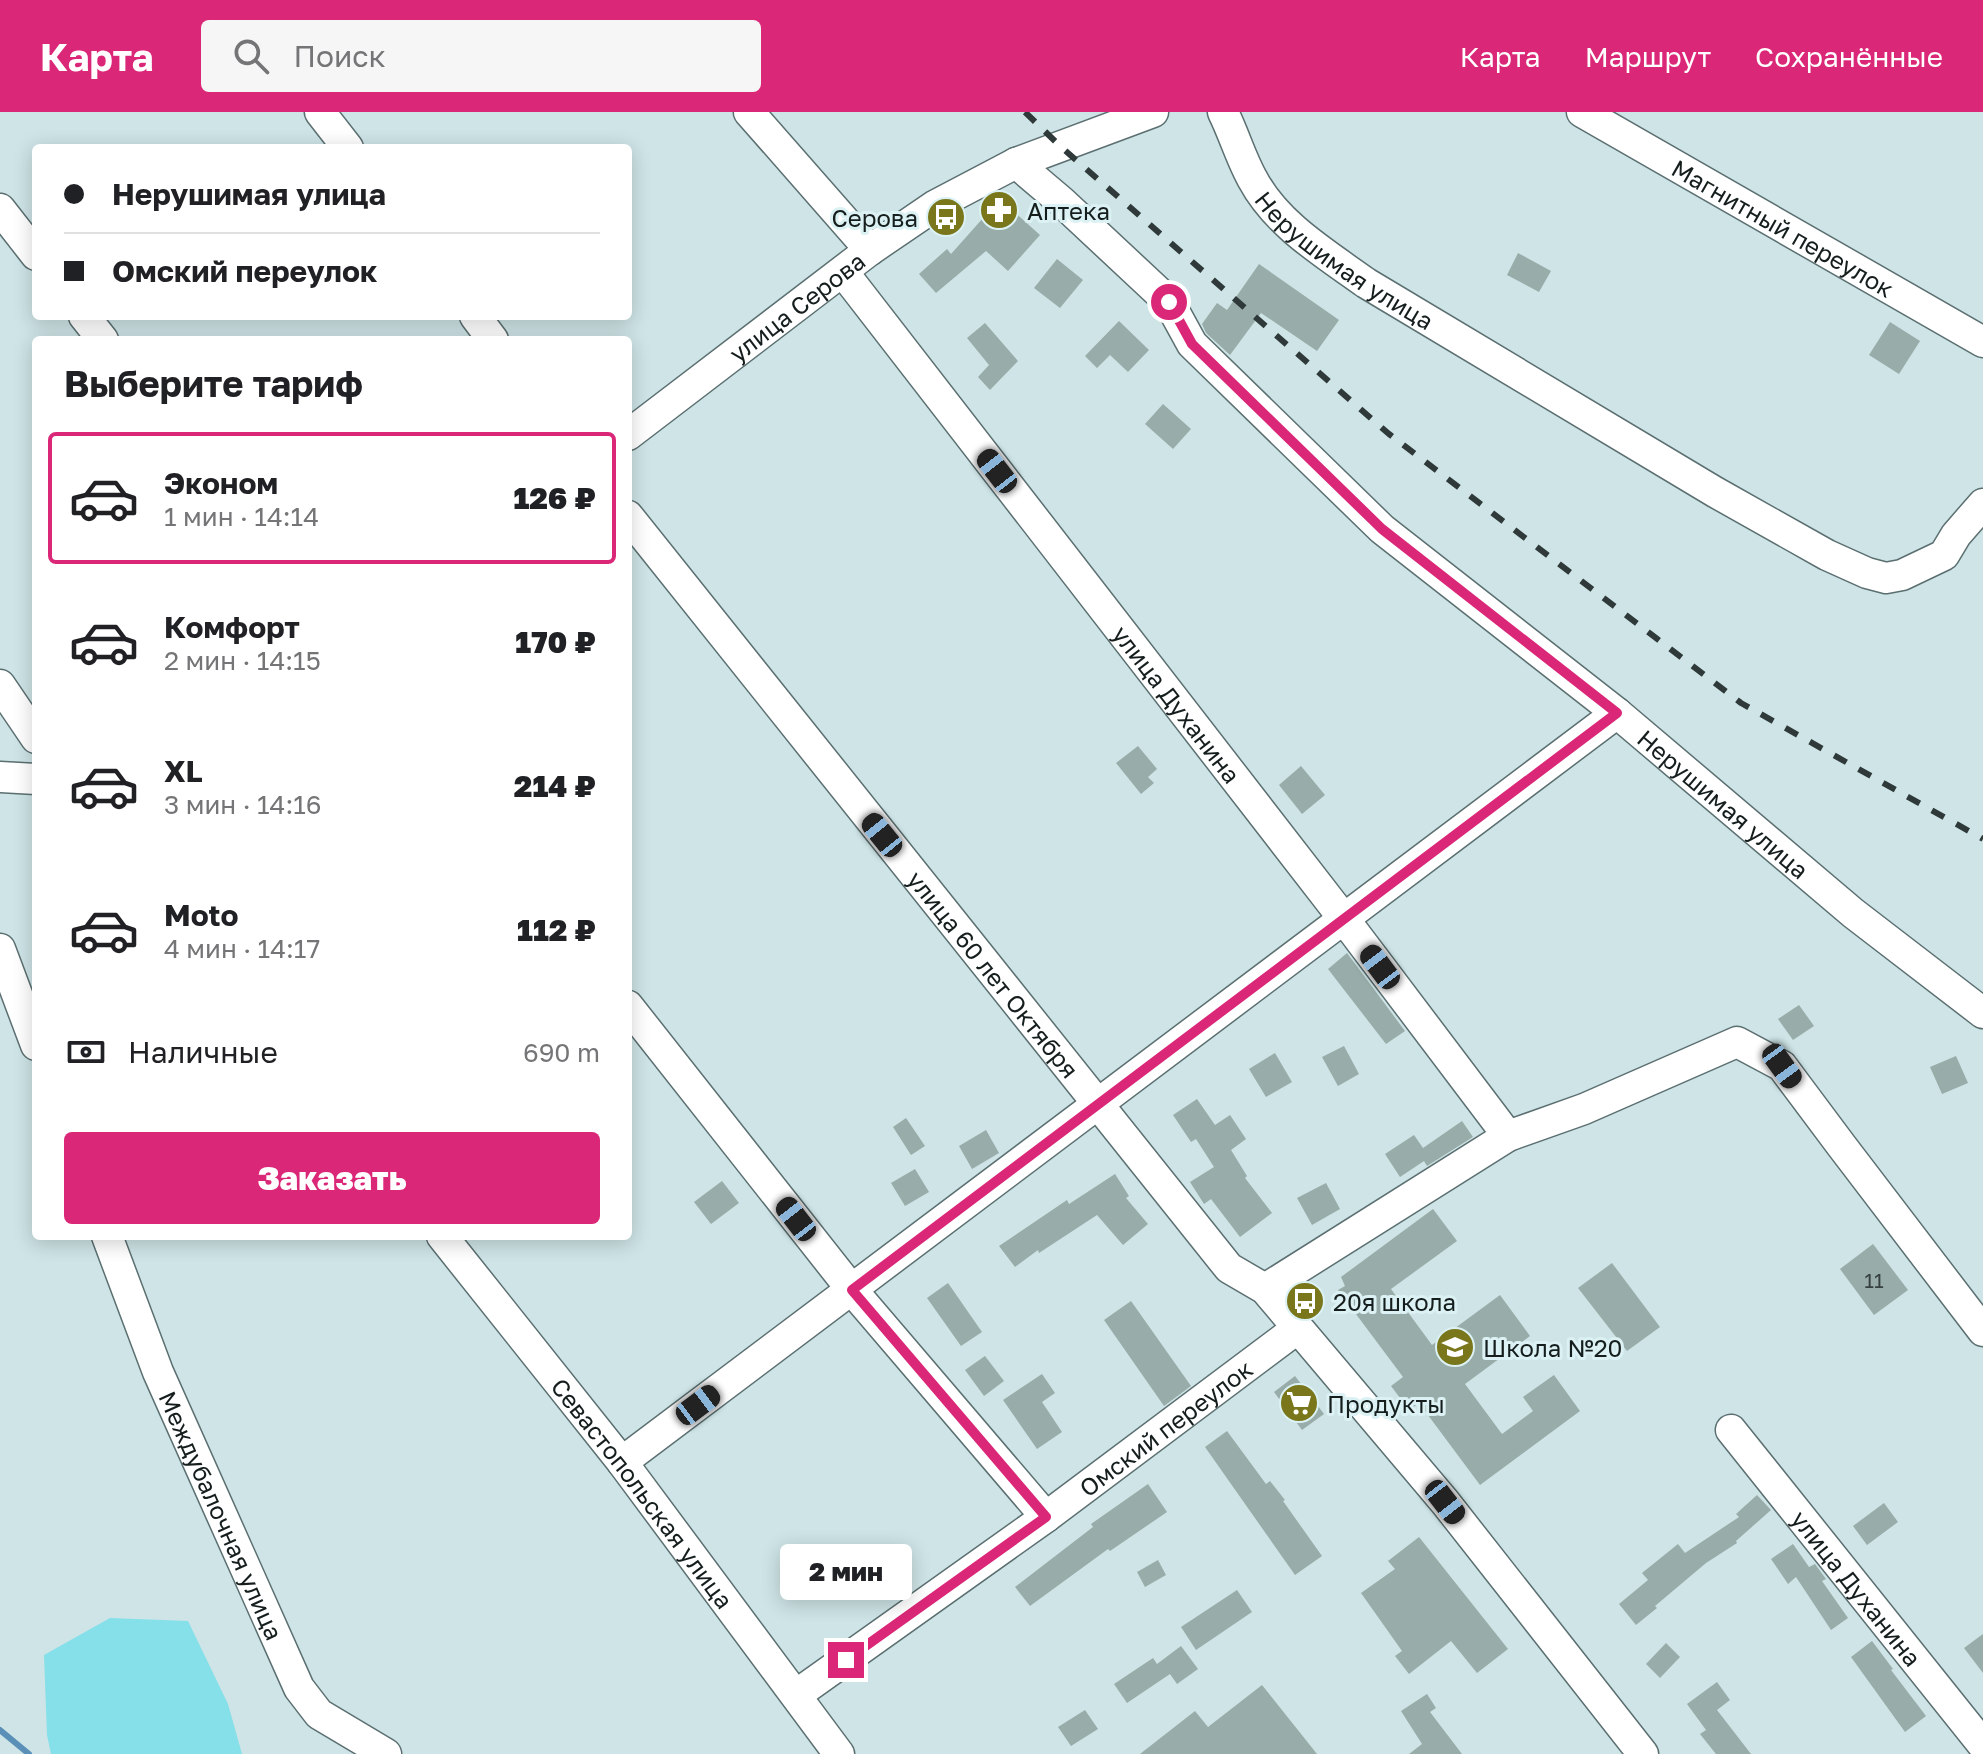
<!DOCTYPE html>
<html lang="ru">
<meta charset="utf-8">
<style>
:root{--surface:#fff;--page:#f6f6f6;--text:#202124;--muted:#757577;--line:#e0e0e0;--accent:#db2777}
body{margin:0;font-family:"Golos Text",sans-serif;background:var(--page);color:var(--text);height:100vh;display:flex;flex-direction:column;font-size:30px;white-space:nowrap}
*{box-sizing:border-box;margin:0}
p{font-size:26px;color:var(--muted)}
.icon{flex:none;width:44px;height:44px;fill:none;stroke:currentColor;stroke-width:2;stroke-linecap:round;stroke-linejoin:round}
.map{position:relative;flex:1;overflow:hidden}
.panel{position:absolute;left:32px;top:224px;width:600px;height:904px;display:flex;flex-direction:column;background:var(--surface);border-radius:8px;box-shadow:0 4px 20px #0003}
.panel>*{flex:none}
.hud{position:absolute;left:32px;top:32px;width:600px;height:176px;border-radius:8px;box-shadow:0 4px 20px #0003;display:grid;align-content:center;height:176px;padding:0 32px;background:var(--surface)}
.end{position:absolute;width:36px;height:36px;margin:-18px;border:10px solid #db2777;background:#fff;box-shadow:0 0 0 4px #fff}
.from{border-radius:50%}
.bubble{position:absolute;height:56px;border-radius:8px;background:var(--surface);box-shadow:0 4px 20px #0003;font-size:26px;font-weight:800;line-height:56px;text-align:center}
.car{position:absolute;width:24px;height:48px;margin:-24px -12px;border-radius:10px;box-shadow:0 0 6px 2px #0007;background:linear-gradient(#222 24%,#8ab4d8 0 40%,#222 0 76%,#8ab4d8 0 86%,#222 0)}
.hud b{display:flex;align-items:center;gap:28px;height:76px;font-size:30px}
.hud b+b{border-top:2px solid var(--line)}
.hud i{width:20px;height:20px;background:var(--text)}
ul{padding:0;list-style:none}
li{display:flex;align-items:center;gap:24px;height:132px;margin:0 16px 12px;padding:0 16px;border:4px solid transparent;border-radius:8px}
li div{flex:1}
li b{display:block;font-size:30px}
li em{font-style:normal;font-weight:800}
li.current{border-color:var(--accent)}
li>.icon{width:72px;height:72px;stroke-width:1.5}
h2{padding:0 32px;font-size:36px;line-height:96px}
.pay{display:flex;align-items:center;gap:20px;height:88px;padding:0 32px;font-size:30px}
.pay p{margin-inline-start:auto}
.primary-button{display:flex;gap:16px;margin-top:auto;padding:16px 32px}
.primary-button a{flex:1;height:92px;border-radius:8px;background:var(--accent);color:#fff;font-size:32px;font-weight:800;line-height:92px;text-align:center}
header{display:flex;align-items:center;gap:48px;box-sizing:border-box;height:112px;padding:0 40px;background:var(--accent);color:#fff}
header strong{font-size:38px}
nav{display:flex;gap:44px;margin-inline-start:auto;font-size:28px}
.search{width:560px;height:72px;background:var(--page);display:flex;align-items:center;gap:20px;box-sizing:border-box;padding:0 28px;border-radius:8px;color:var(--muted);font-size:30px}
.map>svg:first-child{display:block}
.green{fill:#85e0e9}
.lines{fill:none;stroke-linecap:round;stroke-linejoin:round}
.stream{stroke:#5a90b8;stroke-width:6}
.building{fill:#98ada9}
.minor-casing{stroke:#5b6f71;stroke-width:33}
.minor{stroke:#fff;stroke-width:30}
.rail{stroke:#2f3939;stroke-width:6;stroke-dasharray:14 14;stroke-linecap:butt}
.route{stroke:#db2777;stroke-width:10}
.labels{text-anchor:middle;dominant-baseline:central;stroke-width:6;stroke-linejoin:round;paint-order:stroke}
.number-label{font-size:20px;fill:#364140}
.poi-label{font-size:24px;fill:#151d1d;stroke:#dbf1f3;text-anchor:start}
.street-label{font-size:24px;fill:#151d1d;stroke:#dbf1f3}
</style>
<header>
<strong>Карта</strong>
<div class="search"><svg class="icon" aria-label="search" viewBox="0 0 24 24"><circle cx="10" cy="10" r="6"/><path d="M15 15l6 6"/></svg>Поиск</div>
<nav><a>Карта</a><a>Маршрут</a><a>Сохранённые</a></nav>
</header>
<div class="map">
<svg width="1983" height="1642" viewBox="0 0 1983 1642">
<rect width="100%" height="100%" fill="#cee4e6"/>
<!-- green -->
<polygon class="green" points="110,1506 188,1509 228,1592 242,1642 51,1642 47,1623 44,1543"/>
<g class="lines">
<!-- stream -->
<polyline class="stream" points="0,1618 29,1642"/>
</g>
<!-- building -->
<g class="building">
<polygon points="1000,87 1040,123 1008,159 986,139 936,181 919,162 947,137 951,142"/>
<polygon points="1518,141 1551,159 1539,180 1507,163"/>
<polygon points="1057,147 1083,168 1060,196 1034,176"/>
<polygon points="1259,152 1339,208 1317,239 1261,201 1230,243 1206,221 1202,212 1217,191 1227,198"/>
<polygon points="1119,209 1149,238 1128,260 1110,243 1097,256 1085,244"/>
<polygon points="1890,210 1920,229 1899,262 1869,243"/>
<polygon points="985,211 1018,249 990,278 978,265 989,253 967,226"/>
<polygon points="1163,292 1191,317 1173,337 1145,312"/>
<polygon points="1138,634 1157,657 1148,665 1154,671 1141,682 1116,651"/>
<polygon points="1301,654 1325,683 1302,702 1279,673"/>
<polygon points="1347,841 1405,919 1386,932 1328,857"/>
<polygon points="1799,893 1814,914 1793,928 1778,907"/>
<polygon points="1344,934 1359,962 1338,974 1322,945"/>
<polygon points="1275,941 1292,970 1266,985 1249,957"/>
<polygon points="1956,944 1968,971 1942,982 1930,955"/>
<polygon points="1197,987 1215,1013 1230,1003 1246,1027 1231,1038 1247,1064 1245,1066 1272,1101 1240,1125 1211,1087 1204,1092 1190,1070 1214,1055 1196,1027 1191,1030 1173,1003"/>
<polygon points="906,1006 925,1034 911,1043 893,1015"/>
<polygon points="1462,1009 1473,1025 1427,1054 1424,1049 1400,1065 1385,1042 1414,1023 1423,1036"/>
<polygon points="986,1018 999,1041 972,1057 959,1034"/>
<polygon points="915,1057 929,1080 905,1094 891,1071"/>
<polygon points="1115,1062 1129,1084 1126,1086 1148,1112 1123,1133 1097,1103 1039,1141 1038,1138 1015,1155 999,1134 1067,1088 1069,1092"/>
<polygon points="722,1069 739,1091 711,1112 694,1090"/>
<polygon points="1326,1071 1340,1097 1312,1113 1297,1086"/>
<polygon points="1433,1097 1457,1129 1391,1177 1432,1233 1500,1183 1530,1224 1465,1272 1502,1322 1533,1299 1523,1285 1554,1263 1580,1299 1480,1373 1419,1291 1409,1298 1391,1274 1403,1265 1338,1178 1345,1174 1341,1165"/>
<polygon points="1873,1132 1908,1178 1874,1203 1840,1157"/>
<polygon points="1612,1151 1660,1215 1627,1239 1578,1176"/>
<polygon points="948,1171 982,1220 961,1234 927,1186"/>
<polygon points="1131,1189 1191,1274 1164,1294 1104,1208"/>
<polygon points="985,1244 1004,1269 984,1284 965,1258"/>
<polygon points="1042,1262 1055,1281 1042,1290 1062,1320 1037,1337 1003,1288"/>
<polygon points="1295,1264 1324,1302 1302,1318 1274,1280"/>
<polygon points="1227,1319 1266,1372 1270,1369 1285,1388 1283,1389 1322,1444 1295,1463 1205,1335"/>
<polygon points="1148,1372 1167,1400 1110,1439 1108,1437 1030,1494 1015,1475 1093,1415 1091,1412"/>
<polygon points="1757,1383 1771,1398 1736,1429 1737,1431 1706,1451 1655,1494 1657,1496 1636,1513 1619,1492 1648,1468 1642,1461 1678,1432 1685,1441 1739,1405 1736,1402"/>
<polygon points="1884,1391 1898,1410 1867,1433 1853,1414"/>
<polygon points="1419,1425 1508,1537 1477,1561 1451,1529 1409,1562 1395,1544 1402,1539 1361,1481 1395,1457 1388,1449"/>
<polygon points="1793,1432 1809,1455 1815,1452 1826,1467 1822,1469 1848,1506 1831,1518 1796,1465 1788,1472 1771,1447"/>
<polygon points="1158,1448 1166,1463 1145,1475 1137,1460"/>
<polygon points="1237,1478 1252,1500 1196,1538 1181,1515"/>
<polygon points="1983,1522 1983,1561 1964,1536"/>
<polygon points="1872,1529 1893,1557 1891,1558 1926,1604 1905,1620 1851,1545"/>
<polygon points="1666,1531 1680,1545 1660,1566 1646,1552"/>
<polygon points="1181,1534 1198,1557 1177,1572 1170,1562 1127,1591 1114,1572 1153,1546 1157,1552"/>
<polygon points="1717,1570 1730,1588 1717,1598 1751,1642 1716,1642 1700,1622 1706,1618 1687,1592"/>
<polygon points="1262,1573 1317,1642 1140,1642 1195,1599 1208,1615"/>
<polygon points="1427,1582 1436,1596 1430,1600 1462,1642 1409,1642 1422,1632 1401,1599"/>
<polygon points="1085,1598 1098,1617 1071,1634 1058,1615"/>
</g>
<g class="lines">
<!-- minor casing -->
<g class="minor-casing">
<g id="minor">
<polyline points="320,0 348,36"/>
<polyline points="749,0 870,138"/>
<path id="s1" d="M1223,0C1234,22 1241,47 1253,68C1277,113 1326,142 1366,171L1715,380L1827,443L1867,461L1886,466L1902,463L1944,443L1956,423L1983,392"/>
<path id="s2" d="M1582,0L1983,230"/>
<path id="s3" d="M1016,51L1062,90L1169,190L1192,232L1382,417L1617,601L1853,801L1983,901"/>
<polyline points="0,97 36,143"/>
<path id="s4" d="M843,160L1344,807L1508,1024"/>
<polyline points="84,204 103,228"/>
<polyline points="475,204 493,228"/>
<path id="s5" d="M628,323L870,138L936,93L1016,51L1153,0"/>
<path id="s6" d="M628,404L1229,1156L1265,1177L1298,1216L1445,1390L1643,1642"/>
<polyline points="0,573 36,626"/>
<polyline points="0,665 36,667"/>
<polyline points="0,837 36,933"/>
<polyline points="628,894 852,1178 1046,1405"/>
<path id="s7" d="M107,1124L158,1260L299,1576L319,1602L386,1642"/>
<path id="s8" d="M442,1124L622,1350L839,1642"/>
<polyline points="1265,1177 1508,1024 1584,997 1737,930 1782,954 1841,1033 1983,1219"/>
<path id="s9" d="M1731,1318L1983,1633"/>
<polyline points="622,1350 1617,601"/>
<path id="s10" d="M796,1583L1046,1405L1298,1216"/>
</g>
</g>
<!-- minor -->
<use href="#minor" class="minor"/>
<!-- rail -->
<polyline class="rail" points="1025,0 1060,34 1389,322 1741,591 1983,727"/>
</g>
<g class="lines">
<!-- route -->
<polyline class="route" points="846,1548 1046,1405 852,1178 1617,601 1382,417 1192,232 1169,190"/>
</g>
<!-- icons -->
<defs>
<g id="pharmacy-disc" transform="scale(2)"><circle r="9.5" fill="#79761b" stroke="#dbf1f3"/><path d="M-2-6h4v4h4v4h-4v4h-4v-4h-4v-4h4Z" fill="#fff"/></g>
<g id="bus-disc" transform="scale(2)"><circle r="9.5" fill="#79761b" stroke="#dbf1f3"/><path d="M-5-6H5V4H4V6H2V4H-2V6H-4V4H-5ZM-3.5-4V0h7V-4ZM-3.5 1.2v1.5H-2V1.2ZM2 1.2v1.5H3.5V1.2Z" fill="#fff"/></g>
<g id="school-disc" transform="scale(2)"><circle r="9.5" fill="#79761b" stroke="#dbf1f3"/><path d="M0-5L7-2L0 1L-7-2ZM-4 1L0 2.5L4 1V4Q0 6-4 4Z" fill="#fff"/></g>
<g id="supermarket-disc" transform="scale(2)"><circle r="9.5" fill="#79761b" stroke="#dbf1f3"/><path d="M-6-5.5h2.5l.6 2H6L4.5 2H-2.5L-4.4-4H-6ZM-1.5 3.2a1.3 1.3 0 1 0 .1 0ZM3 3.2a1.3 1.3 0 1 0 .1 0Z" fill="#fff"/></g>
</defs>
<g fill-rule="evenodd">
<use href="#pharmacy-disc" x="999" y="98"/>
<use href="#bus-disc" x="946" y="105"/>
<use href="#bus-disc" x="1305" y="1189"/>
<use href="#school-disc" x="1455" y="1235"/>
<use href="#supermarket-disc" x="1299" y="1291"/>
</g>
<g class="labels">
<!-- number labels -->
<g class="number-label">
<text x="1874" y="1168">11</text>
</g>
<!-- poi labels -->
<g class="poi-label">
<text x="1027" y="98">Аптека</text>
<text x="918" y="105" text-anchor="end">Серова</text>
<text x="1333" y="1189">20я школа</text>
<text x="1483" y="1235">Школа №20</text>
<text x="1327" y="1291">Продукты</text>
</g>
<!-- street labels -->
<g class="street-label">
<text stroke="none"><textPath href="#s2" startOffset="232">Магнитный переулок</textPath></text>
<text stroke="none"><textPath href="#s1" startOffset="198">Нерушимая улица</textPath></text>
<text stroke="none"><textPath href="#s5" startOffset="212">улица Серова</textPath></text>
<text stroke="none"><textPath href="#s4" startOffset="546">улица Духанина</textPath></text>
<text stroke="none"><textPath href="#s3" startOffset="958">Нерушимая улица</textPath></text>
<text stroke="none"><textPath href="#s6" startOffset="586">улица 60 лет Октября</textPath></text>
<text stroke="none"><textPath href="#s10" startOffset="456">Омский переулок</textPath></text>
<text stroke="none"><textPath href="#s8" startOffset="326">Севастопольская улица</textPath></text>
<text stroke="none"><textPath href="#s7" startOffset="302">Междубалочная улица</textPath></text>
<text stroke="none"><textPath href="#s9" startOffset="202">улица Духанина</textPath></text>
</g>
</g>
</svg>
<i class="end from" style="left:1169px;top:190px"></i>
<i class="end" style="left:846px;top:1548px"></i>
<div class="bubble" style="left:780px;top:1432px;width:132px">2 мин</div>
<i class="car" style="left:997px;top:359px;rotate:322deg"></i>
<i class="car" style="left:882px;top:723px;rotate:321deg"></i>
<i class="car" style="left:1380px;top:855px;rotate:323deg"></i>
<i class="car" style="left:1782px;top:954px;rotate:144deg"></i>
<i class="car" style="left:796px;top:1107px;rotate:322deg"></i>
<i class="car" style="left:698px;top:1293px;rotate:53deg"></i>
<i class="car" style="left:1445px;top:1390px;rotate:142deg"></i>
<div class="hud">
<b><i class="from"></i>Нерушимая улица</b>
<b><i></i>Омский переулок</b>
</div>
<section class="panel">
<h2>Выберите тариф</h2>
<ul>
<li class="current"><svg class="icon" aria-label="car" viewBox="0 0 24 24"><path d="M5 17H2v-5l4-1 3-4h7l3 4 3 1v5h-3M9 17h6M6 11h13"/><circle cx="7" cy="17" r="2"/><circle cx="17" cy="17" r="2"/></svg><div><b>Эконом</b><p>1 мин · 14:14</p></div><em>126 ₽</em></li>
<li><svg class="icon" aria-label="car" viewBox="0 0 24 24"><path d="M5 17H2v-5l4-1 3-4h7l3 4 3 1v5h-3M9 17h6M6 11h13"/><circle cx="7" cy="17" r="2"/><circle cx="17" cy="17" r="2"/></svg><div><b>Комфорт</b><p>2 мин · 14:15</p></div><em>170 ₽</em></li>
<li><svg class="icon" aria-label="car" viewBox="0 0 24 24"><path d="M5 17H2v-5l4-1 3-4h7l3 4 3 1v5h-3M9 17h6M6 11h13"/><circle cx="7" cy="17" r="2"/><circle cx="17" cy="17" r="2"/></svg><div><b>XL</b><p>3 мин · 14:16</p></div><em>214 ₽</em></li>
<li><svg class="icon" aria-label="car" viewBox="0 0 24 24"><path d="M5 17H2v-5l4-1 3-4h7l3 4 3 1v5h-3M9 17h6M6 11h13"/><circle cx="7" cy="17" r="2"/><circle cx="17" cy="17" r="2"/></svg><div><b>Moto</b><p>4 мин · 14:17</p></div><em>112 ₽</em></li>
</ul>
<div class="pay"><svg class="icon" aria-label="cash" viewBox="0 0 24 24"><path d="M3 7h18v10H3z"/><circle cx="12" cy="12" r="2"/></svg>Наличные<p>690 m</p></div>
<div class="primary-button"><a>Заказать</a></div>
</section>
</div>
